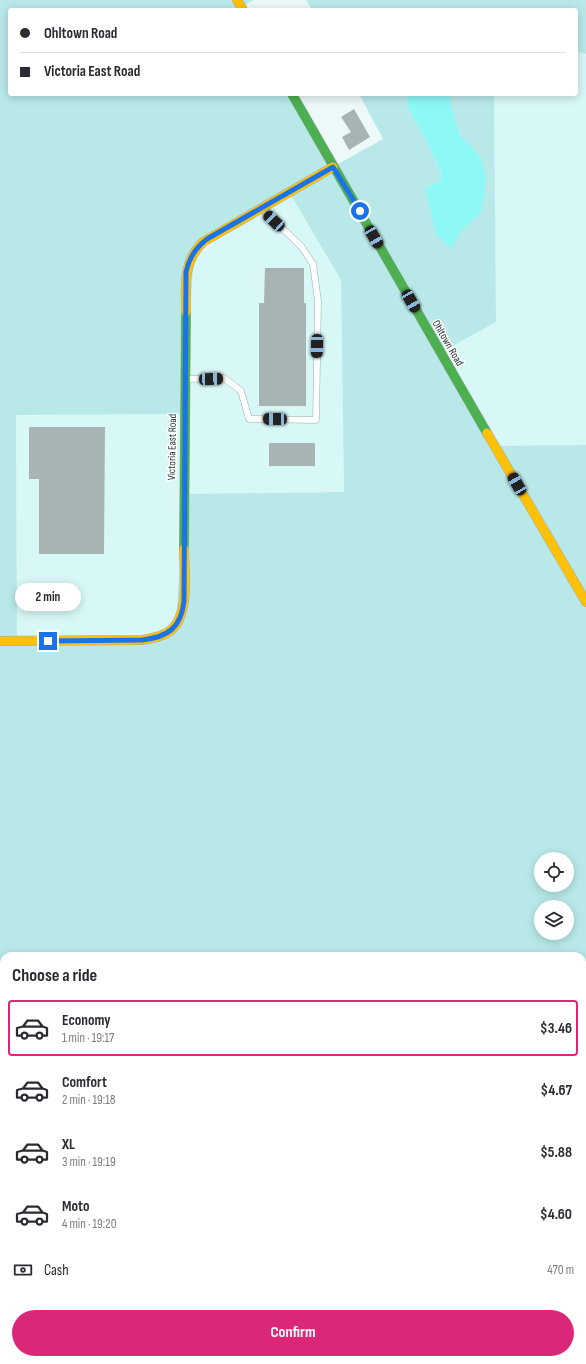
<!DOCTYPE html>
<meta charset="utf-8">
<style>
:root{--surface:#fff;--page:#f2f2f3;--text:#2b2b33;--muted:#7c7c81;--line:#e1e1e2;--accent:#db2777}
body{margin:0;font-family:"Sofia Sans Condensed",sans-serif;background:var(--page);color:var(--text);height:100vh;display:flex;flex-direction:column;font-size:15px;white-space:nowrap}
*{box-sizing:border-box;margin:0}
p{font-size:13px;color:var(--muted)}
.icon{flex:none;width:22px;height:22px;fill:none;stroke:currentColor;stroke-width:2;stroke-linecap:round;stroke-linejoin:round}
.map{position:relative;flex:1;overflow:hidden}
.panel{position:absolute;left:0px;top:952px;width:586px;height:412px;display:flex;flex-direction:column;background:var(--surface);border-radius:12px 12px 0 0;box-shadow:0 2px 10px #0003}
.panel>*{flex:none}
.top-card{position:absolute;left:8px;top:8px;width:570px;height:88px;border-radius:4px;box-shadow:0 2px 10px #0003;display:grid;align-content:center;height:88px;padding:0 12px;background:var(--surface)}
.tools{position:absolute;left:534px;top:852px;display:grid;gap:8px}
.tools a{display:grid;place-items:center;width:40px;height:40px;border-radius:50%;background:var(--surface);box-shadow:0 2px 10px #0003;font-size:20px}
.end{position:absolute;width:18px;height:18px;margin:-9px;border:5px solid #1a73e8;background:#fff;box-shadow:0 0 0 2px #fff}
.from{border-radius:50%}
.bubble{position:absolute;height:28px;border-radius:14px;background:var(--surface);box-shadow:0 2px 10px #0003;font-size:13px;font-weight:700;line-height:28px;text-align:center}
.car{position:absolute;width:12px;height:24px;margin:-12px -6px;border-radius:5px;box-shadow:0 0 3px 1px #0007;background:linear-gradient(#222 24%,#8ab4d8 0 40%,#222 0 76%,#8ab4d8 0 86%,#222 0)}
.top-card b{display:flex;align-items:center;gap:14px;height:38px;font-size:15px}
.top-card b+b{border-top:1px solid var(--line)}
.top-card i{width:10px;height:10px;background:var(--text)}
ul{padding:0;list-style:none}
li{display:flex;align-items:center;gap:12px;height:56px;margin:0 8px 6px;padding:0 4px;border:2px solid transparent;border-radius:4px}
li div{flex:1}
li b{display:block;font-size:15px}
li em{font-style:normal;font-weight:700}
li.selected{border-color:var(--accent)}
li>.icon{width:36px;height:36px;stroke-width:1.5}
h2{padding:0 12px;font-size:18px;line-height:48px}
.pay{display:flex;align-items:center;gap:10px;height:44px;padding:0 12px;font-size:15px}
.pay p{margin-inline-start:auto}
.cta{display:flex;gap:8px;margin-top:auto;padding:8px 12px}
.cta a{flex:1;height:46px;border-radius:24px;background:var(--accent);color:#fff;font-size:16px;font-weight:700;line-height:46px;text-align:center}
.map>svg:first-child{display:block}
.built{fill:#d8f8f7}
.green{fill:#b8e9e8;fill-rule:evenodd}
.water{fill:#8df8f6}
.building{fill:#a7b4b3}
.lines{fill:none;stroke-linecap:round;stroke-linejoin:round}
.lane-casing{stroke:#9facab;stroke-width:7}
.street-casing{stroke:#9facab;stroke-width:13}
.fast-casing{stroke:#9facab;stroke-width:10}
.slow-casing{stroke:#9facab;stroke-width:10}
.lane{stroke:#fcfefe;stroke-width:6}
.street{stroke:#fcfefe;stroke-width:12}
.fast{stroke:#4caf50;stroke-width:9}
.slow{stroke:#ffc107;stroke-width:9}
.route{stroke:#1a73e8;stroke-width:5}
.labels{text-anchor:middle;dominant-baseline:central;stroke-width:3;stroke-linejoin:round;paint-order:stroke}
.street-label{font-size:11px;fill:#233232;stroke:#fff}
</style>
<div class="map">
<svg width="586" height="1364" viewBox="0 0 586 1364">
<rect width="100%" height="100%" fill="#edf9f9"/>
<!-- built -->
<g class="built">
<polygon points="576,51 586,54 586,445 494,446 440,353 496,322 494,94 576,94"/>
<polygon points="289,192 341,280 344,492 184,494 184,601 170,631 17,641 16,415 184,414 189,261"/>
</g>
<!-- green -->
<g class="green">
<path d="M0,0H254L241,7L243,10H10V94H292L333,167L383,139L359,94H408V108L427,142L441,173L440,181L425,188L461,231L481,213V157L460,135L449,103L450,94H494L496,322L440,353L494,446L586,445V1005H582V956H4V1196H0ZM289,192L341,280L344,492L184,494L176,625L142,640L17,641L16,415L184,414L194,252ZM541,859H567V885H541ZM541,907H567V933H541Z"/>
<polygon points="306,0 586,0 586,54 576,51 576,10 312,10"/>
</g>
<!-- water -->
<polygon class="water" points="408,94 450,94 450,103 460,135 481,157 486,179 481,213 461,231 451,248 436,234 425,188 440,181 441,173 427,142 408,108"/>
<!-- building -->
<g class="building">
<polygon points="354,109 370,137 349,150 342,137 351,132 341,117"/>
<polygon points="265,268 304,268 304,303 306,303 306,406 259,406 259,303 264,303"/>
<polygon points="29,427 105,427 104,554 39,554 39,479 29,479"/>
<rect x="269" y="443" width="46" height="23"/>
<rect x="582" y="1143" width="4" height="16"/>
<rect x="0" y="1234" width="4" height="16"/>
<rect x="0" y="1302" width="4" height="31"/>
<rect x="582" y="1329" width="4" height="18"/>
<polygon points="0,1341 4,1341 4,1360 8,1360 8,1364 0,1364"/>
<rect x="76" y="1360" width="14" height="4"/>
<rect x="165" y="1360" width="14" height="4"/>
</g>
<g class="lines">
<!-- lane casing -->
<g class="lane-casing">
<polyline id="lane" points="187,379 224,378 241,391 249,419 316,420 318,301 313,264 301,246 266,213 263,209"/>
</g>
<!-- street casing -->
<g class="street-casing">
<g id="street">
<polyline points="582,1102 586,1102"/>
<polyline points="0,1284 4,1284"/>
<polyline points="582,1292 586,1292"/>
<polyline points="41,1360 41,1364"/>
<polyline points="214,1360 214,1364"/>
</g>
</g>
<!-- fast casing -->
<g class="fast-casing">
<g id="fast">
<polyline points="292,94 487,433"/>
<polyline points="184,549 186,312"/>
</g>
</g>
<!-- slow casing -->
<g class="slow-casing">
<g id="slow">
<polyline points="237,0 243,10"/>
<path d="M186,312C186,286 182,263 203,242L333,167"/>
<polyline points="487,433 586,602"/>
<path d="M0,641L142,640C152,638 163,637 171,630C190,614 184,572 184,549"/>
</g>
</g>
<!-- lane -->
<use href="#lane" class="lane"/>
<!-- street -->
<use href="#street" class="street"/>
<!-- fast -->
<use href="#fast" class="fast"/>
<!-- slow -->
<use href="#slow" class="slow"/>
</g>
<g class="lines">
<!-- route -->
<path class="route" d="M48,641L142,640C168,637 181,628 184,601L186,272C189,258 195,248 207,239L333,167L360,211"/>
</g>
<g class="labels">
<!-- street labels -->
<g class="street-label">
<text transform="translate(448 343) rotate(60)">Ohltown Road</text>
<text transform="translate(172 447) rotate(-89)">Victoria East Road</text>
</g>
</g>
</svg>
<div class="tools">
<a><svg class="icon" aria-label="locate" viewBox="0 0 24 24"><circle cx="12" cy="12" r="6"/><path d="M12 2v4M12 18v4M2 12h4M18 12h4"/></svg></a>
<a><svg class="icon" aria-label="layers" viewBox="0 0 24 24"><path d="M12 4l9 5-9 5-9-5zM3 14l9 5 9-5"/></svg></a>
</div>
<i class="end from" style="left:360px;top:211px"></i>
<i class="end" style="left:48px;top:641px"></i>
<div class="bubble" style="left:15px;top:583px;width:66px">2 min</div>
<i class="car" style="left:274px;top:221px;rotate:313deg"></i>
<i class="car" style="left:374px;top:237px;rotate:150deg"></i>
<i class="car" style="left:411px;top:301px;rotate:150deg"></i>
<i class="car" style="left:317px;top:346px;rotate:181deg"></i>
<i class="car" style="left:211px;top:379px;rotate:88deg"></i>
<i class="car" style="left:275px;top:419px;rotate:271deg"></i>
<i class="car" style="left:517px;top:484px;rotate:330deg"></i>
<div class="top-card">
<b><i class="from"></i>Ohltown Road</b>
<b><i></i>Victoria East Road</b>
</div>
<section class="panel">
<h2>Choose a ride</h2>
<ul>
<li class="selected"><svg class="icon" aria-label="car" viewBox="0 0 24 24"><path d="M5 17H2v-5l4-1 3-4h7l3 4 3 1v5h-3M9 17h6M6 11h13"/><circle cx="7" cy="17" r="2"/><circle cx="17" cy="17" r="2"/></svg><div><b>Economy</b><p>1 min · 19:17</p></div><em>$3.46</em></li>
<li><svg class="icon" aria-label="car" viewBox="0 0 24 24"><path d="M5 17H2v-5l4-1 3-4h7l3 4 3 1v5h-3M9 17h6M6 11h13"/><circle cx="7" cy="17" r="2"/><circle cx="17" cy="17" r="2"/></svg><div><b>Comfort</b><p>2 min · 19:18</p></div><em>$4.67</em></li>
<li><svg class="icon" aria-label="car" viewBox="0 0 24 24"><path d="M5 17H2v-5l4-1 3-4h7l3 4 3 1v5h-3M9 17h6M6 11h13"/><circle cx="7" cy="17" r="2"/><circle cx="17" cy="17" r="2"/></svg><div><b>XL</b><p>3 min · 19:19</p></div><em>$5.88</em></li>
<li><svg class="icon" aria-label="car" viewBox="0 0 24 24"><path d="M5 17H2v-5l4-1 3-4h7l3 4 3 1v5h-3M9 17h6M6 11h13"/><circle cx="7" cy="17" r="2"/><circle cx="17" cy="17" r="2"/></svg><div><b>Moto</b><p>4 min · 19:20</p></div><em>$4.60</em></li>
</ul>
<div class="pay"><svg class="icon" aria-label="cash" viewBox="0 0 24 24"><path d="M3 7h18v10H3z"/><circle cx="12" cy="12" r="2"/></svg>Cash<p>470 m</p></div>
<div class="cta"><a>Confirm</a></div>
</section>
</div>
